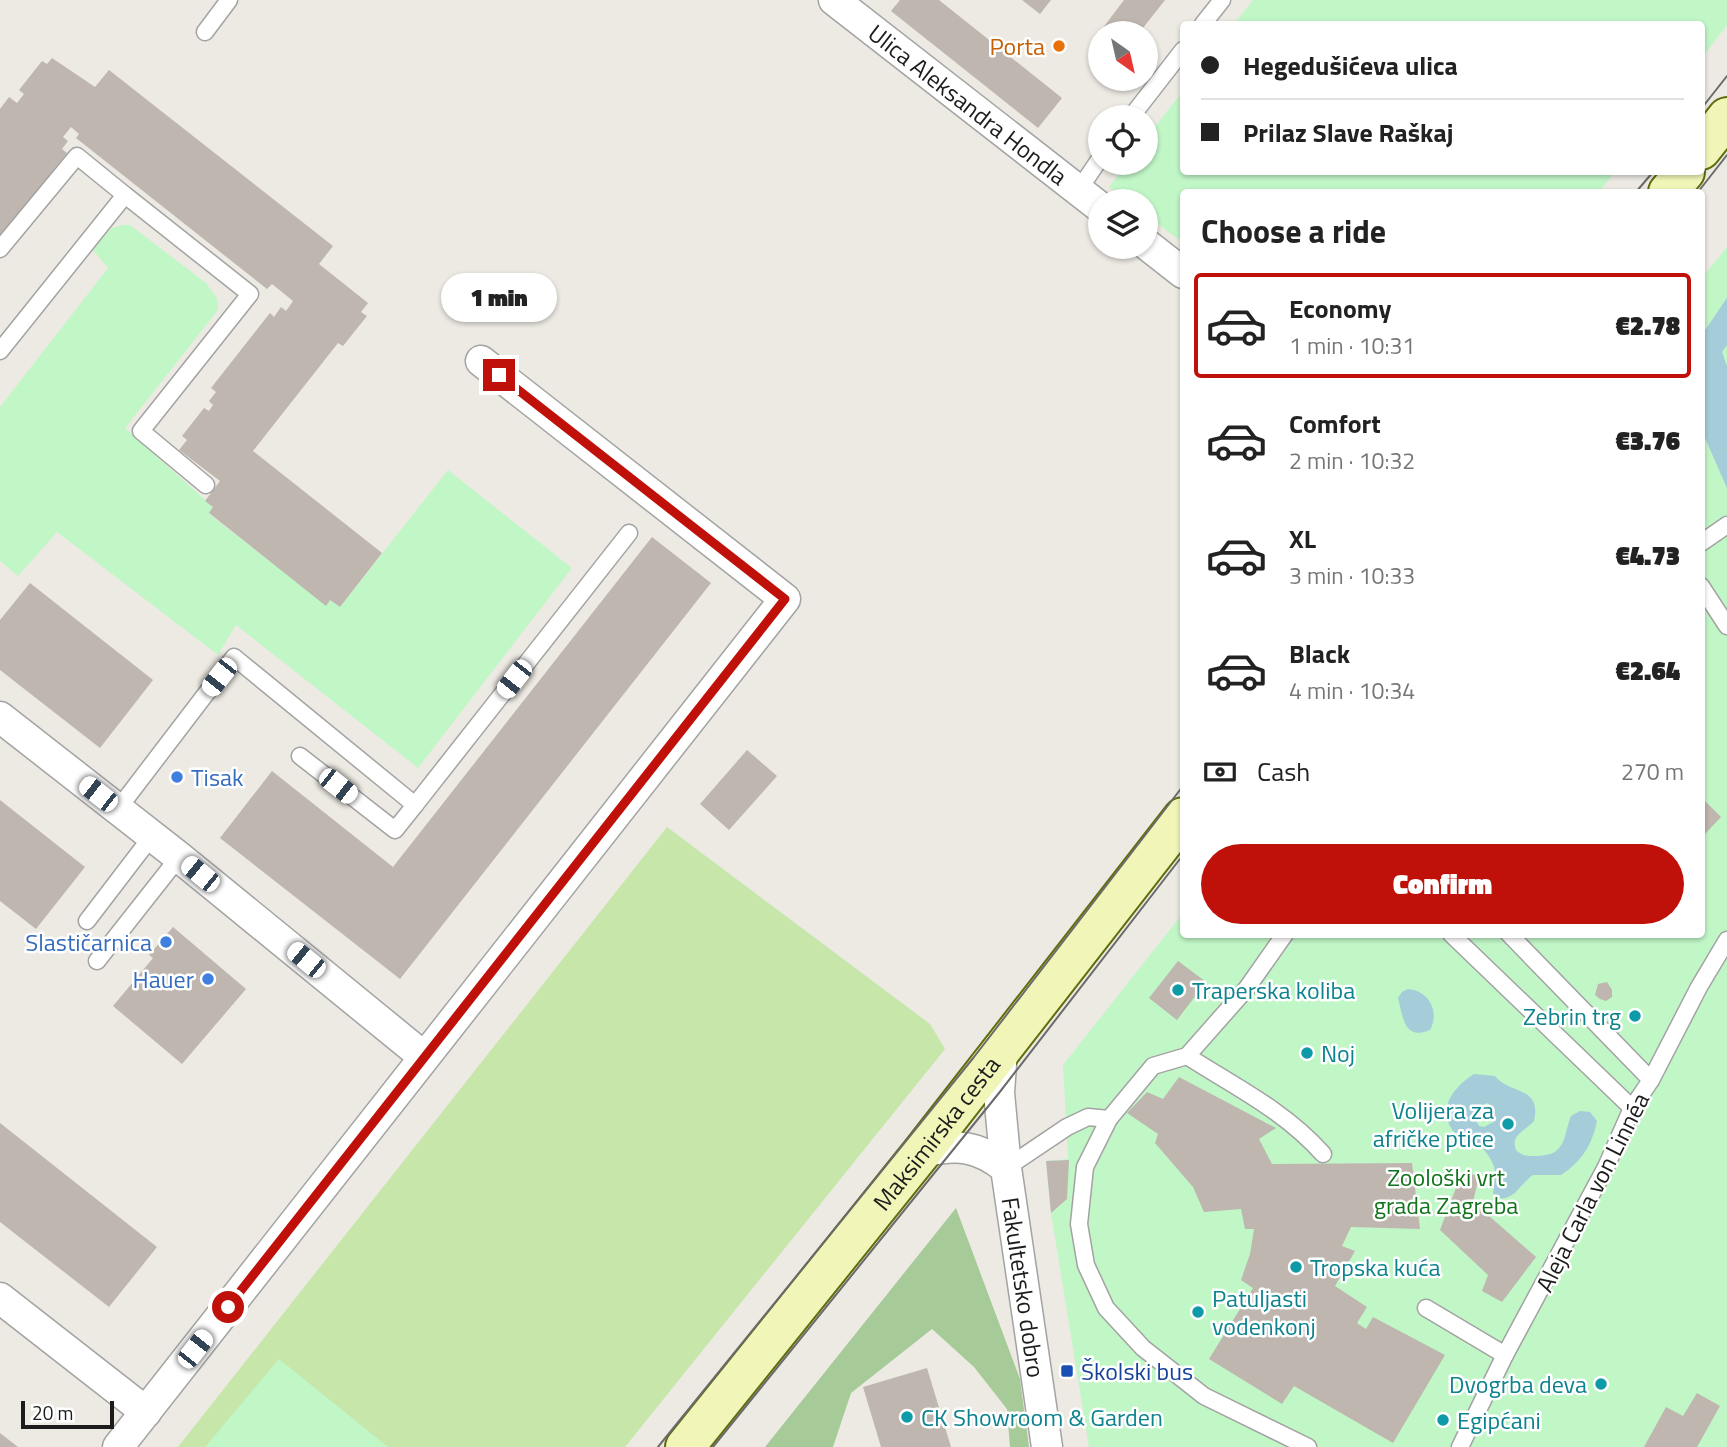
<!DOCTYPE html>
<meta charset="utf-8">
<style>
:root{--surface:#fff;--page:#f6f6f6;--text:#222;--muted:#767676;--line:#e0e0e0;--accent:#bf100a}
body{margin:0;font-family:"Titillium Web",sans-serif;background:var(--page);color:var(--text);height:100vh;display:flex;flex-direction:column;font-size:26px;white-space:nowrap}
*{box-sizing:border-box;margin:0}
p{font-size:23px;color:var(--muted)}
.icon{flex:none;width:38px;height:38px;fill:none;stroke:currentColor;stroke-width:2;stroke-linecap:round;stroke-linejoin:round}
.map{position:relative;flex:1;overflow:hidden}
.sheet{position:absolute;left:1180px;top:189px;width:525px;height:749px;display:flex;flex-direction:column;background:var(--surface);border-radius:7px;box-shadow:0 2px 5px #0004}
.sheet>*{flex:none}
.banner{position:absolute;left:1180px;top:21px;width:525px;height:154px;border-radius:7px;box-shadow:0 2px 5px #0004;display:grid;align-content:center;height:154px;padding:0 21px;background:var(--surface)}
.needle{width:46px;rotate:146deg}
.buttons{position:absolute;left:1088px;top:21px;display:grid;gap:14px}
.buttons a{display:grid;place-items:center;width:70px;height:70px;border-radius:50%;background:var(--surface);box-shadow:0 2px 5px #0004;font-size:35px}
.scale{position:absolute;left:21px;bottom:18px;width:93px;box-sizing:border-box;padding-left:7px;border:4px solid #1c1c1c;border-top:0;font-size:19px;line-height:24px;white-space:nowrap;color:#1c1c1c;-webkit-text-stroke:5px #fff;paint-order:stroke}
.end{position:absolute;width:32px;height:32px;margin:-16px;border:9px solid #bf100a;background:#fff;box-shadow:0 0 0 4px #fff}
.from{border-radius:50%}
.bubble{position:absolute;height:49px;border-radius:24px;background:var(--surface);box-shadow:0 2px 5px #0004;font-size:23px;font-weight:800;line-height:49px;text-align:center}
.car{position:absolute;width:21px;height:42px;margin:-21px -10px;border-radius:9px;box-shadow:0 0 5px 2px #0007;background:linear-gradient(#fff 24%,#345 0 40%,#fff 0 76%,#345 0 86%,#fff 0)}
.banner b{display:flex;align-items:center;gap:24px;height:66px;font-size:26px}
.banner b+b{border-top:2px solid var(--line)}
.banner i{width:18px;height:18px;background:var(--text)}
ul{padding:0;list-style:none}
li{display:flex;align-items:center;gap:21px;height:105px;margin:0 14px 10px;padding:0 7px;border:4px solid transparent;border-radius:7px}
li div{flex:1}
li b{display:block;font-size:26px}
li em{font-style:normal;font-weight:800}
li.current{border-color:var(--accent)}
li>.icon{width:63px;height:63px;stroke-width:1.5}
h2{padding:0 21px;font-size:32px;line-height:84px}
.pay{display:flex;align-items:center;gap:18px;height:77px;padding:0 21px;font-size:26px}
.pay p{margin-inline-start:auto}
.action{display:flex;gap:14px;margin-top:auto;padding:14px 21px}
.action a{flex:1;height:80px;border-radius:42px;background:var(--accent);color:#fff;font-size:28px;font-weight:800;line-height:80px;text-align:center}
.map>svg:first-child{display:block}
.grass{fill:#c6e6aa}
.forest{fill:#a6cb99}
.park{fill:#c1f6c7}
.water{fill:#a5ccd9;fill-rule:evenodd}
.building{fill:#beb6af}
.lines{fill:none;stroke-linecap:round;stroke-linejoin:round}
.service-casing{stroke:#a3a3a3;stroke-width:19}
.minor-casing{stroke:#a3a3a3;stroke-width:33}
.secondary-casing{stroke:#5f6d0a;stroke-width:42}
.service{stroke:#fff;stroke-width:16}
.minor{stroke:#fff;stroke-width:30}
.secondary{stroke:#f1f6b8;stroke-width:38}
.tram{stroke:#6a6a6a;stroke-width:2}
.route{stroke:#bf100a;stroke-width:9}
.food-dot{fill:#e8710a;stroke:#fff;stroke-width:2.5}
.shop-dot{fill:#3f7fe0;stroke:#fff;stroke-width:2.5}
.culture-dot{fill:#0f9aa8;stroke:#fff;stroke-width:2.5}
.transit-dot{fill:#1a4fb4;stroke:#fff;stroke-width:2.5}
.labels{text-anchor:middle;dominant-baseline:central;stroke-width:5;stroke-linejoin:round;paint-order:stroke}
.food-label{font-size:24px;fill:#c56008;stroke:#fff;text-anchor:end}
.street-label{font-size:24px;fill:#1c1c1c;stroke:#fff}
.shop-label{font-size:24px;fill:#366cbe;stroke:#fff;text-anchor:end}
.culture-label{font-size:24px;fill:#0d838f;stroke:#fff;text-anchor:start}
.park-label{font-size:24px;fill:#11741c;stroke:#fff}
.transit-label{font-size:24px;fill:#164399;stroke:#fff;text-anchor:start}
</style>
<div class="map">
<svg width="1727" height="1447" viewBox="0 0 1727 1447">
<rect width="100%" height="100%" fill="#edeae3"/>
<!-- grass -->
<polygon class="grass" points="667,827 930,1024 945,1049 625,1447 178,1447"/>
<!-- forest -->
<polygon class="forest" points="956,1208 1020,1379 1029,1447 1010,1447 1007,1409 974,1367 932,1329 851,1393 833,1447 765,1447"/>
<!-- park -->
<g class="park">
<polygon points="1253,0 1727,0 1727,25 1701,59 1701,24 1234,24"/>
<polygon points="1183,91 1183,172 1615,172 1599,192 1183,192 1183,243 1146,215 1146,201 1128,201 1109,187 1128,163 1146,163 1146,138"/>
<polygon points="122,225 130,225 206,283 217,298 218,310 125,428 213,507 209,514 326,605 330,600 340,607 448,470 572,568 418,768 236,625 218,655 57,532 18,576 0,561 0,407 108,268 92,249 112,228"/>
<polygon points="1727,247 1727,1447 1089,1447 1051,1213 1046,1161 1068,1159 1063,1065 1183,913 1183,934 1701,934 1701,279"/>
<polygon points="279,1359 388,1447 205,1447"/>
</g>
<!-- water -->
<g class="water">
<polygon points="1727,298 1727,345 1722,352 1727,366 1727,488 1701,429 1701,336"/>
<path d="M1408,989C1429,991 1440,1011 1430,1030C1404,1041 1403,1017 1398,998L1402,992Z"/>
<path d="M1474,1074L1495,1076C1509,1095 1542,1085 1534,1121C1525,1131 1510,1135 1516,1150C1523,1157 1529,1156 1538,1156C1567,1155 1563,1136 1571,1116L1580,1111L1590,1112L1597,1121C1592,1145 1582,1161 1561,1175H1533C1520,1184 1514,1202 1497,1198L1493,1193C1494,1185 1496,1174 1494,1166C1491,1158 1481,1144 1474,1141C1467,1137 1459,1138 1454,1132C1435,1109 1455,1086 1474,1074ZM1488,1103L1493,1116V1122L1484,1127L1479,1126L1475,1118L1482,1105Z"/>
</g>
<!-- building -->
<g class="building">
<polygon points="900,0 939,0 1062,98 1038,128 891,11"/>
<polygon points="1022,0 1051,0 1040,14"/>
<polygon points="1124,0 1165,0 1139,33 1101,33 1101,47 1093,41"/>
<polygon points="52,58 95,87 109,70 333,246 319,264 368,303 361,312 367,316 343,346 338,343 253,451 382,553 340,607 330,600 326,606 209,513 213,507 205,501 220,481 179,450 187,440 182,436 204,408 209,411 213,405 209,401 216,392 211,388 270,313 274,317 281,307 286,311 293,301 272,284 267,289 76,138 79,134 71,127 63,137 68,141 62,149 67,153 0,237 0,109 9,97 17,103 24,94 19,90 42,61 47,64"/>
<polygon points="652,537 711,583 400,979 220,838 272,771 393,867"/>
<polygon points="30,583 153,680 100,748 0,670 0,620"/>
<polygon points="747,750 777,776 729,830 700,804"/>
<polygon points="1701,797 1721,817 1705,834 1701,830"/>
<polygon points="0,800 85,867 36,929 0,901"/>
<polygon points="173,927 246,989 182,1064 113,1006 153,958 149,955"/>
<polygon points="1178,961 1206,982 1177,1020 1149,998"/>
<polygon points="1607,982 1612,990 1612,997 1606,1001 1600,999 1595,995 1598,984"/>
<polygon points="1179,1077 1276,1128 1259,1139 1272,1164 1412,1163 1420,1229 1351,1227 1342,1246 1355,1251 1335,1286 1367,1307 1357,1323 1366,1329 1373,1317 1445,1355 1393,1443 1294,1386 1282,1404 1209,1359 1253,1288 1241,1280 1250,1254 1254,1229 1245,1229 1241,1209 1204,1212 1193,1187 1155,1143 1158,1134 1127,1113 1147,1092 1163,1099"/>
<polygon points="0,1123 157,1247 109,1307 0,1222"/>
<polygon points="1069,1160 1067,1199 1051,1213 1046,1161"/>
<polygon points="1462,1172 1479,1176 1473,1202 1536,1257 1502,1302 1482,1291 1488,1275 1440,1230"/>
<polygon points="927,1368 951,1447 881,1447 863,1387"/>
<polygon points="1697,1393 1720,1406 1697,1447 1644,1447 1666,1407 1683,1416"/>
<polygon points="0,1433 18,1447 0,1447"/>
</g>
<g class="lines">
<!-- service casing -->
<g class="service-casing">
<g id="service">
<polyline points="1203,24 1222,0"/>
<polyline points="205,32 229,0"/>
<polyline points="1131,117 1183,50"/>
<polyline points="1078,191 1101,157"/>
<polyline points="0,249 77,156 125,195"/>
<polyline points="0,351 125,195 250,294 141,431 206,485"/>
<polyline points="1701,543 1727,525"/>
<polyline points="1701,586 1727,626"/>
<polyline points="300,756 395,830 415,805"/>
<polyline points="118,809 234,657 415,805 629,533"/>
<polyline points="87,921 152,836"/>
<polyline points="1285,934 1247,988 1187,1056 1153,1066 1109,1119 1085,1167 1079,1224 1086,1265 1106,1308 1143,1348 1204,1396 1308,1447"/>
<polyline points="1451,934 1632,1108"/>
<polyline points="1509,934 1651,1080"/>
<polyline points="97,961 179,857"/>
<path d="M1187,1056C1234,1086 1285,1111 1323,1154"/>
<polyline points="1006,1168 1067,1127 1088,1117 1109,1119"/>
<polyline points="1426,1308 1505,1355"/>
<polyline points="1460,1447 1505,1355 1606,1167 1632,1108 1651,1080 1699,987 1727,940"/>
</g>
</g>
<!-- minor casing -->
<g class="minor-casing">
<g id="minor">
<path id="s1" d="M834,0L1101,208"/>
<polyline points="1146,244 1183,273"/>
<polyline points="0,717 179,857 424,1057"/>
<path id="s2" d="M1002,1049L999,1093L1006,1168L1047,1447"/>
<path d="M922,1152C957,1144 977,1145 1006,1168"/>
<polyline points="0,1298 146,1412"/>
<polyline points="118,1447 785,599 481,361"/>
</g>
</g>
<!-- secondary casing -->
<g class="secondary-casing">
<g id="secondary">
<polyline points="1701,150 1727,117"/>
<polyline points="1668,192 1685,172"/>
<path id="s3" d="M685,1447L922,1152L1183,817"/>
</g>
</g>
<!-- service -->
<use href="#service" class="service"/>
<!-- minor -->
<use href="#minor" class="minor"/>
<!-- secondary -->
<use href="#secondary" class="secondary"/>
<!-- tram -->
<g class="tram">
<polyline points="1701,109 1727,76"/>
<polyline points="1636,192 1653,172"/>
<polyline points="1698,192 1727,155"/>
<polyline points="658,1447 974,1057 1183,786"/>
<polyline points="713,1447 999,1093 1183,855"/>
</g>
</g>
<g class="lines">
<!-- route -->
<polyline class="route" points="228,1307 785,599 499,375"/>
</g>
<!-- markers -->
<circle class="food-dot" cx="1059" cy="46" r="7"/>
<g class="shop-dot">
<circle cx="177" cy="777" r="7"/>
<circle cx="166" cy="942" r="7"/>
<circle cx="208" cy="979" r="7"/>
</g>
<g class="culture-dot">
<circle cx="1178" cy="990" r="7"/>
<circle cx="1635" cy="1016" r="7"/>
<circle cx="1307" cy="1053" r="7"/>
<circle cx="1508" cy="1124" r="7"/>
<circle cx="1296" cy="1267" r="7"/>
<circle cx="1198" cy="1312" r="7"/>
<circle cx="1601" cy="1384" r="7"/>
<circle cx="907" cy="1417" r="7"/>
<circle cx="1443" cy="1420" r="7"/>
</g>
<rect class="transit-dot" x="1060" y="1364" width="14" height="14" rx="3.5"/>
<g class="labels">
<!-- food labels -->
<g class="food-label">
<text x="1045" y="46">Porta</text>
</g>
<!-- street labels -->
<g class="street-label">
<text stroke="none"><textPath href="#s1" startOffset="170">Ulica Aleksandra Hondla</textPath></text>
<text stroke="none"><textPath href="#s3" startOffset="402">Maksimirska cesta</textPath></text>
<text transform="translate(1592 1192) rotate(-63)">Aleja Carla von Linnéa</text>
<text stroke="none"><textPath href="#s2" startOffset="240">Fakultetsko dobro</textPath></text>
</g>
<!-- shop labels -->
<g class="shop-label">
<text x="191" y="777" text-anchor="start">Tisak</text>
<text x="152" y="942">Slastičarnica</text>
<text x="194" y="979">Hauer</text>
</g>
<!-- culture labels -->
<g class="culture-label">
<text x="1192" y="990">Traperska koliba</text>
<text x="1621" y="1016" text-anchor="end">Zebrin trg</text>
<text x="1321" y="1053">Noj</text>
<text x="1494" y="1110" text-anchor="end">Volijera za<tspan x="1494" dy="28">afričke ptice</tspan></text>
<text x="1310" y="1267">Tropska kuća</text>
<text x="1212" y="1298">Patuljasti<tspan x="1212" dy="28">vodenkonj</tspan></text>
<text x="1587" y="1384" text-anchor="end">Dvogrba deva</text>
<text x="921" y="1417">CK Showroom &amp; Garden</text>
<text x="1457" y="1420">Egipćani</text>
</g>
<!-- park labels -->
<g class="park-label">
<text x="1446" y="1177">Zoološki vrt<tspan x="1446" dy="28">grada Zagreba</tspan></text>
</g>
<!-- transit labels -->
<g class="transit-label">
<text x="1081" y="1371">Školski bus</text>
</g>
</g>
</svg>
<div class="buttons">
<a><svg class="needle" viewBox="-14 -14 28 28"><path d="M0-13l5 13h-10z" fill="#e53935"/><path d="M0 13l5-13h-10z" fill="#767676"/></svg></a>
<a><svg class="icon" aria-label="locate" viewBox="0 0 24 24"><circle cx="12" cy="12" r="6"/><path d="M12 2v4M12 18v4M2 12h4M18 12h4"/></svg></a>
<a><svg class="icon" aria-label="layers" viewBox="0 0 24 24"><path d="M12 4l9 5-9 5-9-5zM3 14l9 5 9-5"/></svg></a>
</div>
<div class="scale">20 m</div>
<i class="end from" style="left:228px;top:1307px"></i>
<i class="end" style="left:499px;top:375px"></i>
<div class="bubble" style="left:441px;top:273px;width:116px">1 min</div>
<i class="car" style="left:219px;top:677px;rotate:218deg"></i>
<i class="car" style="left:514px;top:679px;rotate:218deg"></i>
<i class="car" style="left:338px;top:786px;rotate:128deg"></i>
<i class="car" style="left:98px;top:794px;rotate:308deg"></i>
<i class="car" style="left:200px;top:874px;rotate:309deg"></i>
<i class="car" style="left:306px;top:960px;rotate:309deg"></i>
<i class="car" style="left:195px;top:1349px;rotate:38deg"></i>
<div class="banner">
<b><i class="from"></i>Hegedušićeva ulica</b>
<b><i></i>Prilaz Slave Raškaj</b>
</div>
<section class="sheet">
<h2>Choose a ride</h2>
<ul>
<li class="current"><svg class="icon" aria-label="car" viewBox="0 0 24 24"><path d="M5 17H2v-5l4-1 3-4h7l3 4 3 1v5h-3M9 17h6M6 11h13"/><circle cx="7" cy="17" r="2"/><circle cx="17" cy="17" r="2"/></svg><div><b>Economy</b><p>1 min · 10:31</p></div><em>€2.78</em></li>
<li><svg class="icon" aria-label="car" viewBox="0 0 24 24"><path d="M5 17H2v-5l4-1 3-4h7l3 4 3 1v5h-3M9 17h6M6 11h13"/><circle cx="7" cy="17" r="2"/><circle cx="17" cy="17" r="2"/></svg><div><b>Comfort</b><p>2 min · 10:32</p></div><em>€3.76</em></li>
<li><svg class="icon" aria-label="car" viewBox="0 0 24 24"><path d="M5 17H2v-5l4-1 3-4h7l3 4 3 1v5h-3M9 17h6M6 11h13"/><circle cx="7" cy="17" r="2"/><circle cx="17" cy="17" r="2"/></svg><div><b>XL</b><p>3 min · 10:33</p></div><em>€4.73</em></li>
<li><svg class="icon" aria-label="car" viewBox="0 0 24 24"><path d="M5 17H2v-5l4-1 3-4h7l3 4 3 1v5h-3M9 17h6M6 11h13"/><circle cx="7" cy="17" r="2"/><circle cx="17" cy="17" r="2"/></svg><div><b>Black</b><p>4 min · 10:34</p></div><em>€2.64</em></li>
</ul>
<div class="pay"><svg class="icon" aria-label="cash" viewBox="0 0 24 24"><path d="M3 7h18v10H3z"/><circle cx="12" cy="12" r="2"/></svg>Cash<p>270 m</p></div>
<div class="action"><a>Confirm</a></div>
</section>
</div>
